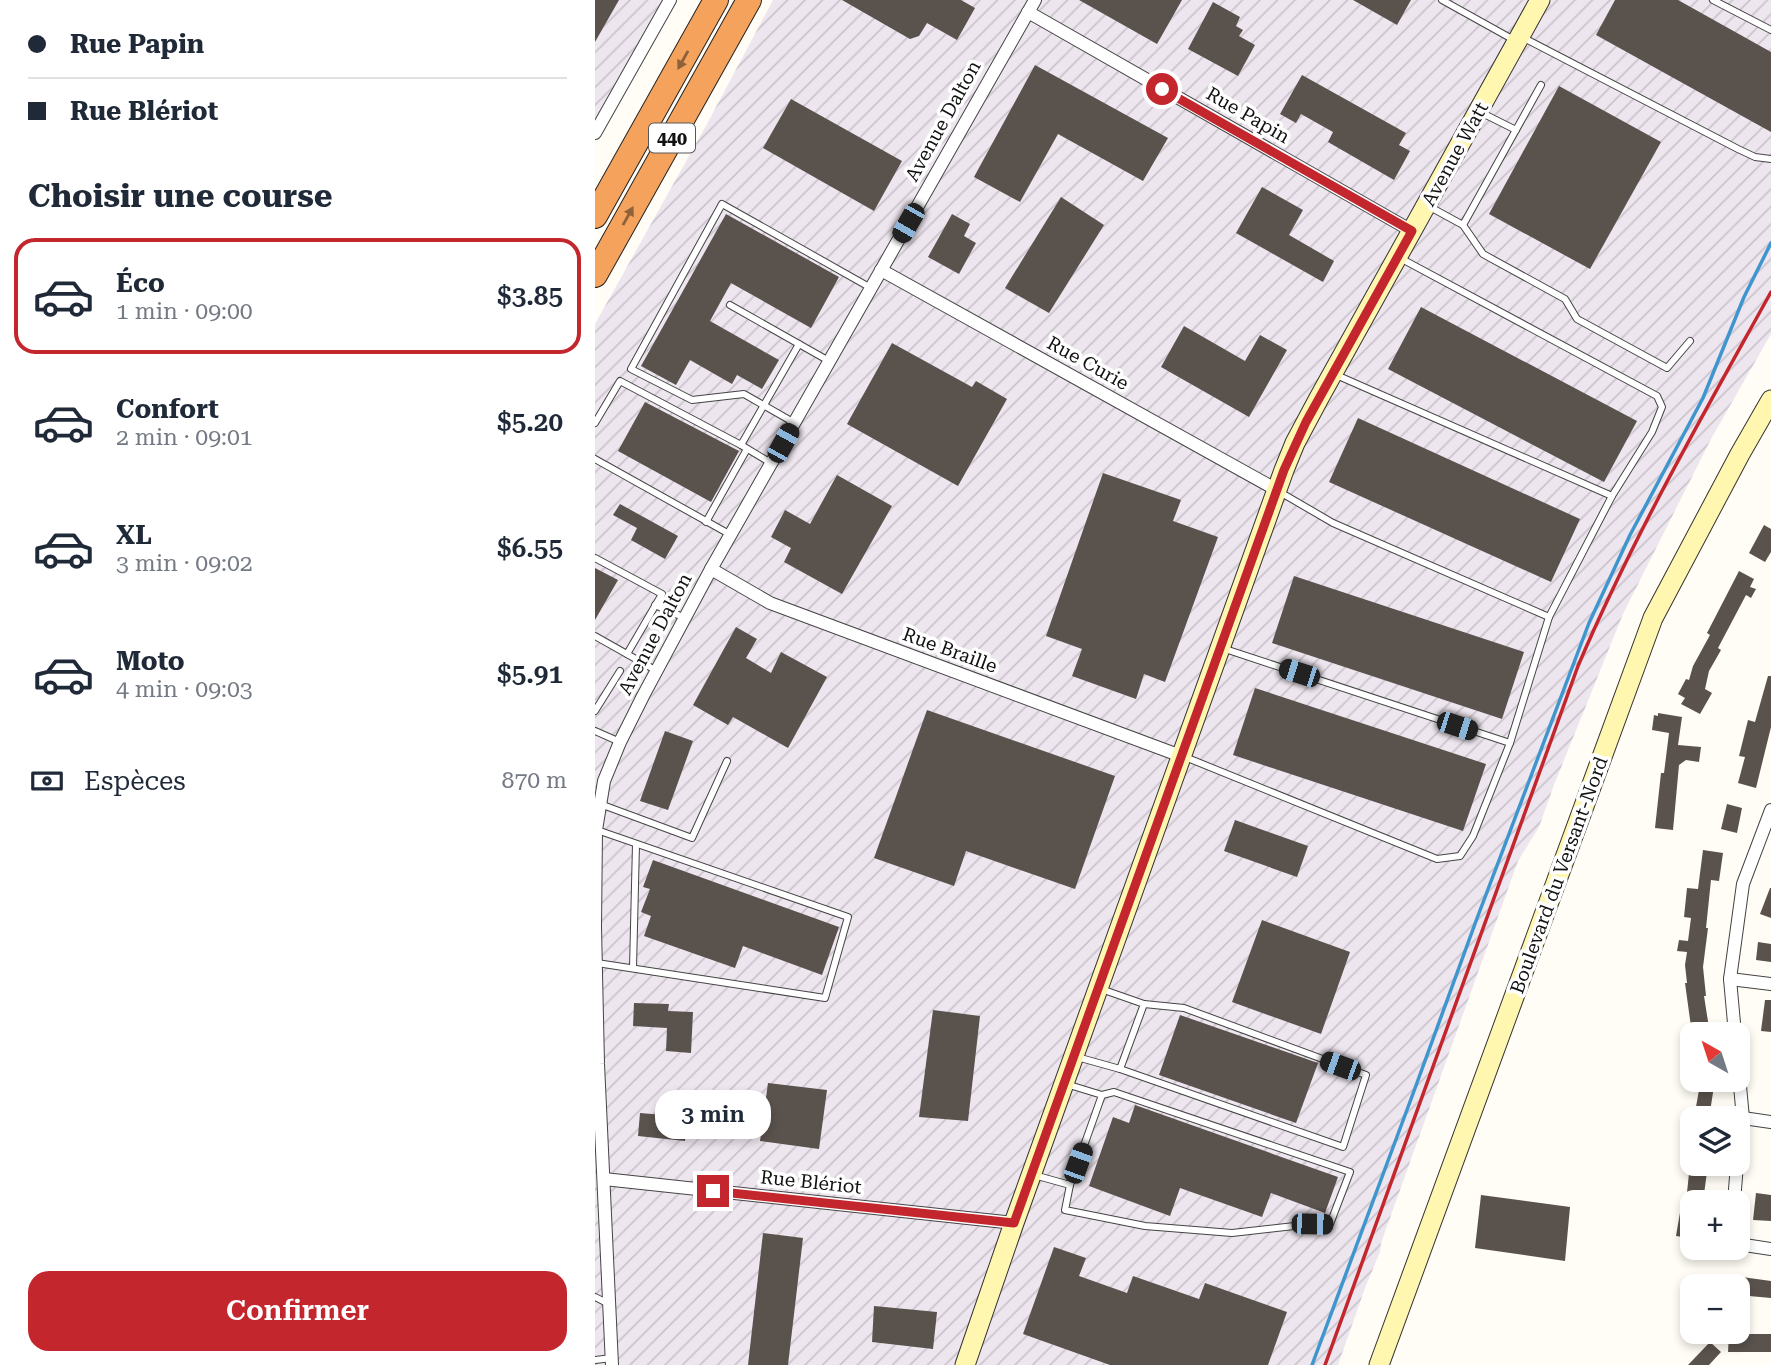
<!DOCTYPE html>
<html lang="fr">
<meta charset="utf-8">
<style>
:root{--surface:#fff;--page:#f6f6f7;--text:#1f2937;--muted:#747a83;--line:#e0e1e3;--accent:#c4262e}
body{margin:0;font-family:"Roboto Serif",serif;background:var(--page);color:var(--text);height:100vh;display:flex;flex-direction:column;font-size:26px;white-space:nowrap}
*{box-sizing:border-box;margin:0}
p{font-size:23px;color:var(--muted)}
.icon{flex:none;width:38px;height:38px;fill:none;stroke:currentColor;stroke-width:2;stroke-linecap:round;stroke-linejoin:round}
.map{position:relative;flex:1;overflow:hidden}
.side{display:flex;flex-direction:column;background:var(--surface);width:595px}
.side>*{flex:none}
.guide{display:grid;align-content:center;height:154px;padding:0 28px;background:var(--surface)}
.needle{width:46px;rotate:321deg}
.buttons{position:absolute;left:1085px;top:1022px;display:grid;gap:14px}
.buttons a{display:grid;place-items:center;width:70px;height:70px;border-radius:14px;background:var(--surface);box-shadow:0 4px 10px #0003;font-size:35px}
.end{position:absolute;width:32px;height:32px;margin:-16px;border:9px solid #c4262e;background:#fff;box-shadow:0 0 0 4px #fff}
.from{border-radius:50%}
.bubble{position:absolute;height:49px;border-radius:21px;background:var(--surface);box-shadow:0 4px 10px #0003;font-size:23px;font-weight:600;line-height:49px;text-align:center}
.car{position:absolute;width:21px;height:42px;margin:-21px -10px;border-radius:9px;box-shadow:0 0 5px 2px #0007;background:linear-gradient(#222 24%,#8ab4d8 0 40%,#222 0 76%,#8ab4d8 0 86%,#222 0)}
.guide b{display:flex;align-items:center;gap:24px;height:66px;font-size:26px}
.guide b+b{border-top:2px solid var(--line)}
.guide i{width:18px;height:18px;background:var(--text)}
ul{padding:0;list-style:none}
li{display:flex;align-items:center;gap:21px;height:116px;margin:0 14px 10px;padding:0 14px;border:4px solid transparent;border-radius:21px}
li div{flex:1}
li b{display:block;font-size:26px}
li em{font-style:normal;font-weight:600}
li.on{border-color:var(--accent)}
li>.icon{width:63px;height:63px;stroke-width:1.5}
h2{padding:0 28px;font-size:32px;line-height:84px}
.pay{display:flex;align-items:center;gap:18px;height:77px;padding:0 28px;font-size:26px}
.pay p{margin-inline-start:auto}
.action{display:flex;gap:14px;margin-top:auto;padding:14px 28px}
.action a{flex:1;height:80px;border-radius:21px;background:var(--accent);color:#fff;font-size:28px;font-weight:600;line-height:80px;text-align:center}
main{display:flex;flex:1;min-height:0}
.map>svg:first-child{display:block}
.industrial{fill:url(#industrial-furrows)}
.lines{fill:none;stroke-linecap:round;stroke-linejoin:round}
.stream{stroke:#3f96cf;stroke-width:3.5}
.building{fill:#5a524d}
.lane-casing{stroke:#444;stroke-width:8}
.street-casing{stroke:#444;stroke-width:14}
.secondary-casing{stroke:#333;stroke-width:21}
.highway-casing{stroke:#222;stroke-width:26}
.lane{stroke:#fff;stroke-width:6}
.street{stroke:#fff;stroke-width:12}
.secondary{stroke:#fff6b0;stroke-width:19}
.highway{stroke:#f5a25d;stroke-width:24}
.rail{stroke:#c4262e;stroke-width:3.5}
.oneway{fill:#8e613b}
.route{stroke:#c4262e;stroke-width:9}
.labels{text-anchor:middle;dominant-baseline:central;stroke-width:7;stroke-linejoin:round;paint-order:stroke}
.shield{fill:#fff;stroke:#585858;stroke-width:2}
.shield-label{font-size:18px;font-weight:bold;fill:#111}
.street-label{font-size:19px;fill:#111;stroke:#fff}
</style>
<main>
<section class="side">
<div class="guide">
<b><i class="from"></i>Rue Papin</b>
<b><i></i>Rue Blériot</b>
</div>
<h2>Choisir une course</h2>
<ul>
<li class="on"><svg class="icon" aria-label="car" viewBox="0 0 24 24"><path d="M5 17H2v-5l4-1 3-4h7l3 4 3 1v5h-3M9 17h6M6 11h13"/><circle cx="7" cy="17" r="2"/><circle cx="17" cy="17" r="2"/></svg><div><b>Éco</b><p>1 min · 09:00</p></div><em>$3.85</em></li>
<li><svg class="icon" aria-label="car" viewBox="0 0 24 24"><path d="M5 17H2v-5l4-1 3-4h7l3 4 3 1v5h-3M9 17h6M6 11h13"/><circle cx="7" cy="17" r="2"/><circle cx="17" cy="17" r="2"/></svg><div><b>Confort</b><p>2 min · 09:01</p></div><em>$5.20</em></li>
<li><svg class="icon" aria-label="car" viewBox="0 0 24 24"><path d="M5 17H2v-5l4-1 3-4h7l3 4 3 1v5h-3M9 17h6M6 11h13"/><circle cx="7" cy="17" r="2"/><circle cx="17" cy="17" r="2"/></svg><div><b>XL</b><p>3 min · 09:02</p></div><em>$6.55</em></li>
<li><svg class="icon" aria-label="car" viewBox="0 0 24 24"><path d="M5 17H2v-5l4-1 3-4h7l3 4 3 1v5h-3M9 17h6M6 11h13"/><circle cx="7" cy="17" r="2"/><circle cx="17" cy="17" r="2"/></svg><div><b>Moto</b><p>4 min · 09:03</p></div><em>$5.91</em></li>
</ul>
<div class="pay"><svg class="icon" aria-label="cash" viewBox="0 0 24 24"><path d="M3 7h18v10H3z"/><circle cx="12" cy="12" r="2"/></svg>Espèces<p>870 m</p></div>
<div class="action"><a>Confirmer</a></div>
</section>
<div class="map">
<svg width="1176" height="1365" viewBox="0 0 1176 1365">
<defs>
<pattern id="industrial-furrows" width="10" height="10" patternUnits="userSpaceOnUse" patternTransform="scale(1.75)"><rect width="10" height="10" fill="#eee6ef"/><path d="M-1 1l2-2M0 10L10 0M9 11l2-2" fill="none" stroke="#cbc4cc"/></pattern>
</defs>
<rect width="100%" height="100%" fill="#fffdf5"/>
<!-- industrial -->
<g class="industrial">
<polygon points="0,0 68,0 0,120"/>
<polygon points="178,0 1176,0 1176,334 1116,439 1028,614 959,785 944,827 923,861 786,1243 785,1252 770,1288 743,1365 0,1365 0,324 113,122"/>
</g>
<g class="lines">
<!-- stream -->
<polyline class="stream" points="717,1365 819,1091 881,921 994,623 1035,535 1108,398 1149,297 1176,243"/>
</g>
<!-- building -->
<g class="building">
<polygon points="0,0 24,0 0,42"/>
<polygon points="247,0 366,0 380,8 362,40 332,23 324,36 315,39"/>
<polygon points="484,0 587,0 562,44"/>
<polygon points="758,0 816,0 802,25"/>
<polygon points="1020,0 1083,0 1176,52 1176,132 1001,35"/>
<polygon points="618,2 645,17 641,26 648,30 644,36 660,45 643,76 593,49"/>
<polygon points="440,65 573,138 548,181 463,134 425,202 379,177"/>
<polygon points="707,75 811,133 804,145 815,151 799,180 733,142 738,132 706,114 701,123 685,114"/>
<polygon points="964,86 1066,142 995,269 894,214"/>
<polygon points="196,99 307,161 279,211 168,148"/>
<polygon points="667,187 708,210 694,235 739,261 728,282 641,233"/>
<polygon points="466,197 509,225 454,313 410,288"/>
<polygon points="131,214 244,277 216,328 136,283 115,321 184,360 167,389 142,375 137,384 95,360 81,385 46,366"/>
<polygon points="357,214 375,224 369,236 381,243 364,274 333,257"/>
<polygon points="826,307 1042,421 1009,482 793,369"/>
<polygon points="589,326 650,361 665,335 692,350 654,417 566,367"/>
<polygon points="297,343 377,387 381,381 412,399 363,486 252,424"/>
<polygon points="50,402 144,451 116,502 23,451"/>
<polygon points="763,418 985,519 956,582 734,482"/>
<polygon points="508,473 586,500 578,521 623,537 570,682 549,674 541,699 477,676 487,649 451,636"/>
<polygon points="242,475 297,506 247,594 189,562 196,548 176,537 190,510 215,524"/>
<polygon points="25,504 83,536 70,559 36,540 42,528 18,515"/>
<polygon points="1169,525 1176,529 1176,552 1170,562 1154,553"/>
<polygon points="0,568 23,580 0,620"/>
<polygon points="1144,571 1159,579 1155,587 1161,589 1156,598 1151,595 1123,648 1126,650 1114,671 1110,689 1117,693 1105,714 1086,704 1090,698 1083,694 1091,679 1094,680 1098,666 1115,635 1112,633"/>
<polygon points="699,576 929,652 907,719 677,643"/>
<polygon points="141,627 162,639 151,658 176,673 186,652 232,677 193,748 138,717 133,725 98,705"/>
<polygon points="1173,676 1176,676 1176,727 1161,788 1143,783 1150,757 1144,756 1153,720 1160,722"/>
<polygon points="660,688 891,764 868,831 638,755"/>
<polygon points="332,710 520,776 480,889 371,851 359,886 279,858"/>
<polygon points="1063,713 1087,717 1083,745 1106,747 1104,762 1091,760 1084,765 1078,830 1060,828 1066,773 1069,773 1074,733 1057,730 1059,715 1063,716"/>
<polygon points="70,731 98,741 73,810 45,801"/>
<polygon points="1132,804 1147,808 1142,833 1126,829"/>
<polygon points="640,820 713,846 702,877 629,851"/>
<polygon points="1108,850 1128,853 1124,881 1116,880 1111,928 1113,928 1108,967 1111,996 1109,996 1115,1034 1097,1034 1090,983 1092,983 1090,965 1092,952 1082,951 1084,940 1093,941 1096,918 1089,917 1092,888 1103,889"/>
<polygon points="58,860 244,927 227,975 148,946 140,968 49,936 56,916 46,912 55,889 48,887"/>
<polygon points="1175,888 1176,888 1176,918 1165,914"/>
<polygon points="667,920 755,952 726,1034 637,1002"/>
<polygon points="1163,942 1176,944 1176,962 1161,960"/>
<polygon points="1170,1000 1176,1000 1176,1032 1166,1031"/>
<polygon points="39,1003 74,1004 73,1011 98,1012 96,1053 71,1051 72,1028 38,1026"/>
<polygon points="338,1010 385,1016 373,1121 324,1117"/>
<polygon points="585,1015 723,1063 701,1123 564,1075"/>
<polygon points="1103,1080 1120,1080 1114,1118 1099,1118 1104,1090"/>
<polygon points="173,1083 232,1090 224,1149 165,1141"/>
<polygon points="540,1105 743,1177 730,1213 676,1193 667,1217 585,1188 575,1216 494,1186 518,1117 534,1123"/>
<polygon points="45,1113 92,1117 90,1141 43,1136"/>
<polygon points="1091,1128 1097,1129 1097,1158 1087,1157"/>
<polygon points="1095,1164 1113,1164 1108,1202 1091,1202"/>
<polygon points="1161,1193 1176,1195 1176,1221 1158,1220"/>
<polygon points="886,1195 975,1207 970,1261 880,1248"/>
<polygon points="1086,1207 1097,1209 1095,1238 1081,1236"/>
<polygon points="168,1233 208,1238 193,1365 153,1365"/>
<polygon points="459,1247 491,1258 484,1276 532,1293 538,1276 604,1299 610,1283 692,1312 673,1365 515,1365 428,1334"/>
<polygon points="1147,1277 1176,1281 1176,1298 1143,1295 1143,1278"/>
<polygon points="279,1306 342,1312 338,1349 277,1342"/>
<polygon points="1134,1334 1176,1334 1176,1352 1133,1352"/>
<polygon points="1115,1342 1126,1352 1114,1365 1093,1365"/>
</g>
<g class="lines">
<!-- lane casing -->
<g class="lane-casing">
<g id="lane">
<polyline points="847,0 919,40"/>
<polyline points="1118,0 1176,30"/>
<polyline points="927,37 1143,149 1160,157 1176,159"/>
<polyline points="885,112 921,130"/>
<polyline points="835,207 868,225 888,254 970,299 982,319 1072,368 1095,341"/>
<polyline points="868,225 946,85"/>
<polyline points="135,305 234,361"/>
<polyline points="739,374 1017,496 1057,432 1067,407 1062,396 805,258"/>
<polyline points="198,422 149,394 97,400 36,369 127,204 276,288"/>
<polyline points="0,423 25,381 146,445"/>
<polyline points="0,459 136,535"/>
<polyline points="176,463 146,445 204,344"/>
<polyline points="683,491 738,523 954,617"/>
<polyline points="111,522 152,449"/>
<polyline points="0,558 67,594 32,654"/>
<polyline points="60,605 90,618"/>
<polyline points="0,636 62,671"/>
<polyline points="627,648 915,743"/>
<polyline points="0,711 25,671"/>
<polyline points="0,731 25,742"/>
<polyline points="590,757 842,859 865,856 878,836 915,743 954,617 1017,496"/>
<polyline points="5,804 97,838 132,761"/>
<polyline points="2,963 230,998 253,917 2,830"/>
<polyline points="38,968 41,844"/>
<polyline points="482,1057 525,1069 549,1004 506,989"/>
<polyline points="525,1069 748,1147 771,1075 589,1008 549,1004"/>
<polyline points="439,1175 475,1185 507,1095 471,1084"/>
<polyline points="475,1185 470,1210 550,1226 637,1233 717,1224 735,1224 755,1172 519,1092 507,1095"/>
<polyline points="0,1297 14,1304"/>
<polyline points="0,1360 17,1358"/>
</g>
</g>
<!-- street casing -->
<g class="street-casing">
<g id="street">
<polyline points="433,12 817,231"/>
<polyline points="0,133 75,0"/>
<polyline points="286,270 682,490"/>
<polyline points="116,569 175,603 586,756"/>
<polyline points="1135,979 1176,984"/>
<polyline points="1140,1034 1135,979 1148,884 1176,810"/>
<polyline points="1143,1065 1148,1118 1143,1158"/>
<polyline points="1148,1118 1176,1122"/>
<polyline points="9,1179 419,1223"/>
<polyline points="1139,1202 1142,1164"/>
<polyline points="1143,1244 1176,1249"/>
<polyline points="17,1365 3,1064 0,927 1,830 9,781 25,742 48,696 116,569 440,0"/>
</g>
</g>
<!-- secondary casing -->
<g class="secondary-casing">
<g id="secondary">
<polyline points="370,1365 419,1223 689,470 700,443 724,398 945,0"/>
<polyline points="784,1365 1058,618 1145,454 1176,400"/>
</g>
</g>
<!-- highway casing -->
<g class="highway-casing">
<g id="highway">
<polyline points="0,216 121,0"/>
<polyline points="0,275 154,0"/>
</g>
</g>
<!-- lane -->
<use href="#lane" class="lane"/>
<!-- street -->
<use href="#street" class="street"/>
<!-- secondary -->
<use href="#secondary" class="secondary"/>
<!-- highway -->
<use href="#highway" class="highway"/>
<!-- rail -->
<path class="rail" d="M730,1365L983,666C1038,537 1108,415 1176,292"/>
</g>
<!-- one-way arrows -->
<defs><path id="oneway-solid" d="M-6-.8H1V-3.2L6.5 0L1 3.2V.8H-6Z" transform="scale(1.75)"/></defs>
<g class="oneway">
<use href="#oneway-solid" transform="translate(88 60) rotate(119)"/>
<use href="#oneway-solid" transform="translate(33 216) rotate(-61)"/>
</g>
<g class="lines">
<!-- route -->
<polyline class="route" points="118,1191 419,1223 689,470 711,422 817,231 567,89"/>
</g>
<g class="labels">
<!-- shield labels -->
<rect class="shield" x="54" y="123.5" width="46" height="29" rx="5"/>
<g class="shield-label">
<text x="77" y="138">440</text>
</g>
<!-- street labels -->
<g class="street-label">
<text transform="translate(653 115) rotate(30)">Rue Papin</text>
<text transform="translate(348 121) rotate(-61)">Avenue Dalton</text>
<text transform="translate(860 154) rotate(-61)">Avenue Watt</text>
<text transform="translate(493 363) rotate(29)">Rue Curie</text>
<text transform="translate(60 634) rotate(-62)">Avenue Dalton</text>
<text transform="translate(355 650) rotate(20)">Rue Braille</text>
<text transform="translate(964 875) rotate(-70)">Boulevard du Versant-Nord</text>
<text transform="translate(216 1182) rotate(6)">Rue Blériot</text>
</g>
</g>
</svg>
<div class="buttons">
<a><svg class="needle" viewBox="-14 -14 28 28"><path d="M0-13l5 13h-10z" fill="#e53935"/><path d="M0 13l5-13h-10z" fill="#747a83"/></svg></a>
<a><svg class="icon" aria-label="layers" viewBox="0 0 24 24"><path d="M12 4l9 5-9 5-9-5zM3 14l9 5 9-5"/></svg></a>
<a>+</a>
<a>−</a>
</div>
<i class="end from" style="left:567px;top:89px"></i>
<i class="end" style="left:118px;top:1191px"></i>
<div class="bubble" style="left:60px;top:1090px;width:116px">3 min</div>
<i class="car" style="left:313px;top:223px;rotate:210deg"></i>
<i class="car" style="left:188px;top:443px;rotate:29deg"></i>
<i class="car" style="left:704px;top:673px;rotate:288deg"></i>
<i class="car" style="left:862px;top:726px;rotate:108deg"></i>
<i class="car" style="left:745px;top:1066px;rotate:290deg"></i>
<i class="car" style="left:483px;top:1163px;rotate:20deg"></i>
<i class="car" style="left:717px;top:1224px;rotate:91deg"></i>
</div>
</main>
